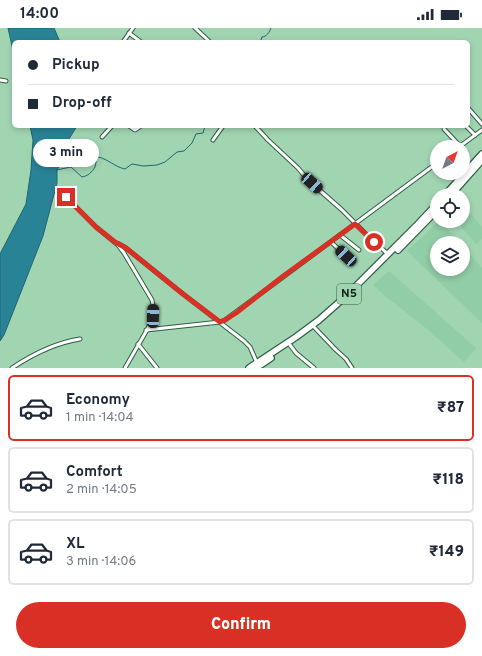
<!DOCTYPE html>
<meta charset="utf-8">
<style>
:root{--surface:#fff;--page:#f6f6f7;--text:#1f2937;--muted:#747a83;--line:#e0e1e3;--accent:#d93025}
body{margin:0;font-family:Overpass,sans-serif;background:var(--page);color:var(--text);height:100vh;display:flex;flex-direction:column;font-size:15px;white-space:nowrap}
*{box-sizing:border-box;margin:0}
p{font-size:13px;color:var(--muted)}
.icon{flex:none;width:22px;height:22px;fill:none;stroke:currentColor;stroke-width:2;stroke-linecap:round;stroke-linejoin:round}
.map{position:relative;height:340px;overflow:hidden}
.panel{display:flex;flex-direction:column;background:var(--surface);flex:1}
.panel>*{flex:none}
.guide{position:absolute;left:12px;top:12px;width:458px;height:88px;border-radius:6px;box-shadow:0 2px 6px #0003;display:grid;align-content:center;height:88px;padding:0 16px;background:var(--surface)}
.needle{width:26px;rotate:41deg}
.controls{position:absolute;left:430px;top:112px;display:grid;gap:8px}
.controls a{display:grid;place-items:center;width:40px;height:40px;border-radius:50%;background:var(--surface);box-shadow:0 2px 6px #0003;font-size:20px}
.end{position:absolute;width:18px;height:18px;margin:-9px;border:5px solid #d93025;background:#fff;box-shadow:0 0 0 2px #fff}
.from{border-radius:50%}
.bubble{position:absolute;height:28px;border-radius:14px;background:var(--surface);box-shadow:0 2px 6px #0003;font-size:13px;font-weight:800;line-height:28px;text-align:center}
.car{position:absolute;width:12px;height:24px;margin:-12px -6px;border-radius:5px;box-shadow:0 0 3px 1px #0007;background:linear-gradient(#222 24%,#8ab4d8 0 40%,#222 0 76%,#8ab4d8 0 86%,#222 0)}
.guide b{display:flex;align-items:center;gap:14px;height:38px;font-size:15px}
.guide b+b{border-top:1px solid var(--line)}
.guide i{width:10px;height:10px;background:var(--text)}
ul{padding:7px 0 0;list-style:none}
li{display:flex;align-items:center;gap:12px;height:66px;margin:0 8px 6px;padding:0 8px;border:2px solid var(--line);border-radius:6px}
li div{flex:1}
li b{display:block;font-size:15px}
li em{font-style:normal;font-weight:800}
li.current{border-color:var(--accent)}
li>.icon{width:36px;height:36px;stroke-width:1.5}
.action{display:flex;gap:8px;margin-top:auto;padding:8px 16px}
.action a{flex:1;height:46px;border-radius:24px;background:var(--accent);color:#fff;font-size:16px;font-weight:800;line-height:46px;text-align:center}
.status{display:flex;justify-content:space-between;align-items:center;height:28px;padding:0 20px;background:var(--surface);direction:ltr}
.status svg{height:11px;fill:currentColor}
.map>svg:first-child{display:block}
.built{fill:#91cda6}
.water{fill:#288396;stroke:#206670}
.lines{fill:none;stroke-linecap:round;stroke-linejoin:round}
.stream{stroke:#206670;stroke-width:1}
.street-casing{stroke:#2f5f42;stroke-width:5}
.highway-casing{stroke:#2f5f42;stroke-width:8}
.street{stroke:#fff;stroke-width:3}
.highway{stroke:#fff;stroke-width:5.5}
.route{stroke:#d93025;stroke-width:5}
.labels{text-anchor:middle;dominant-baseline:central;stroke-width:3;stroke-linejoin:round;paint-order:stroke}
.shield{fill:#a1d5b2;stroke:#3b5846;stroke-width:1}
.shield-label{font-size:12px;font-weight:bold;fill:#0f2317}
</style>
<div class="status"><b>14:00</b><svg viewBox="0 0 49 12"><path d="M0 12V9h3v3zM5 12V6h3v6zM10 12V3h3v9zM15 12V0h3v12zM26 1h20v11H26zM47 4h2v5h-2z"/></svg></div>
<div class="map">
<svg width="482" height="340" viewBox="0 0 482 340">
<rect width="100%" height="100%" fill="#a1d5b2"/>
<!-- built -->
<g class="built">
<polygon points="463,177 482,199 482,211 476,216 456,193 463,193"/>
<polygon points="439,193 440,193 460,215 437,215 437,241 463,241 463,218 482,240 482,295 407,223"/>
<polygon points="389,243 476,320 464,334 426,300 385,268 373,257"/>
</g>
<!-- water -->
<g class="water">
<polygon points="8,0 54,0 60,14 14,14 14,27"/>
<polygon points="30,98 77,98 64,119 66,126 57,142 57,155 43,208 4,307 0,313 0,226 26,176 31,142 33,112"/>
</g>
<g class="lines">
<!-- stream -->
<g class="stream">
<path d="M265,14L261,12L262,9C266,9 270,4 271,0"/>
<path d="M56,142L71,139L82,149C88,148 92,144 95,139C96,135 96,132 98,129C108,131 115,139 125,141L132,136L143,138L157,137L165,134L177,124L184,123L192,115L196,106L203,105L205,98"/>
</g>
<!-- street casing -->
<g class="street-casing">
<g id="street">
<polyline points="195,0 210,14"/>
<polyline points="129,5 141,14"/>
<polyline points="123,14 133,0"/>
<polyline points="0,52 6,53"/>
<polyline points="468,80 482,96"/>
<polyline points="129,98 135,102 141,98"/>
<polyline points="255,98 268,112 298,140 309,153 341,181 370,210 380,219 388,226"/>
<polyline points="466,98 475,107"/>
<polyline points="444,101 460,118"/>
<polyline points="102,109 112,98"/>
<polyline points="213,112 223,98"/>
<polyline points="459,119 482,102"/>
<path d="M66,169L96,199L118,217L124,225L152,272C154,280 153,288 151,295L125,340"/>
<polyline points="340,207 359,222"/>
<polyline points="331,214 346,228"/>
<polyline points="119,216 126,220 183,266 244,313 250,319 257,335"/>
<polyline points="314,299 336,322 346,331 352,340"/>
<polyline points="146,302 220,294 225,292 437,135"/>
<polyline points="138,316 157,340"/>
<polyline points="290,317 296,325 314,340"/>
<path d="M12,340C33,326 54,315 80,311"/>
</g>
</g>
<!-- highway casing -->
<g class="highway-casing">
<g id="highway">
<polyline points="445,167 482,126"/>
<polyline points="451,167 482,132"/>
<polyline points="398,222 437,182"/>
<polyline points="249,340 296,309 319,292 345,269 419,195 437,176"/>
<polyline points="256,340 271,330"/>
</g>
</g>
<!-- street -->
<use href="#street" class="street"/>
<!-- highway -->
<use href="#highway" class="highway"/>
</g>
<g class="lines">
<!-- route -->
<polyline class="route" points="66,169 96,199 115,214 126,220 183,266 220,294 225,292 236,285 282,249 355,196 374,214"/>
</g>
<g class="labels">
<!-- shield labels -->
<rect class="shield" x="337" y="256" width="24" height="20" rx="3"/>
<g class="shield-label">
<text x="349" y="266">N5</text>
</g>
</g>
</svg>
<div class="controls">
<a><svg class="needle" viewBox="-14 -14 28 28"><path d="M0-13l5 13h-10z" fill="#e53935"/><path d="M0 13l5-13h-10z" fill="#747a83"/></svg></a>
<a><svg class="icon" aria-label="locate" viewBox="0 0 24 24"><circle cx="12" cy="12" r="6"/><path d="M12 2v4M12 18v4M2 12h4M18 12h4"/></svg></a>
<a><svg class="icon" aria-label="layers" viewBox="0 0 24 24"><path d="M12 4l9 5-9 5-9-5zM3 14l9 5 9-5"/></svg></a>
</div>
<i class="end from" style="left:374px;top:214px"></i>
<i class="end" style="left:66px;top:169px"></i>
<div class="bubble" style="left:33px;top:111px;width:66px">3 min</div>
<i class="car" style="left:312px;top:155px;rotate:132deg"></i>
<i class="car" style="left:346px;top:228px;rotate:313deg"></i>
<i class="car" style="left:153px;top:288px;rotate:2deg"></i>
<div class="guide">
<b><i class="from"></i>Pickup</b>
<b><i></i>Drop-off</b>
</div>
</div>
<section class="panel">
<ul>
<li class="current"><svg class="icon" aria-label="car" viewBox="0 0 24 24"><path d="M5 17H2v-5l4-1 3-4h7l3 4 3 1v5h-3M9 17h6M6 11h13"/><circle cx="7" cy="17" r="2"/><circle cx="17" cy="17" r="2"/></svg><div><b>Economy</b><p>1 min · 14:04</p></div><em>₹87</em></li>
<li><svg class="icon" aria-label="car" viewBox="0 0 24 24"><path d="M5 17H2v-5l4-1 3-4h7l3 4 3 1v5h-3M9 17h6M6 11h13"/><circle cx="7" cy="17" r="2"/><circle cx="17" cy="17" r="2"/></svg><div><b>Comfort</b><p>2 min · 14:05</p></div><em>₹118</em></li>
<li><svg class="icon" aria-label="car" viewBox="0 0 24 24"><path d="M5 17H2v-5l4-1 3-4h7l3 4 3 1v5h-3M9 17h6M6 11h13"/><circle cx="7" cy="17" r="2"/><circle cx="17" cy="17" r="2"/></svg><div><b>XL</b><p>3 min · 14:06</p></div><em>₹149</em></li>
</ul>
<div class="action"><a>Confirm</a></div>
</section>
